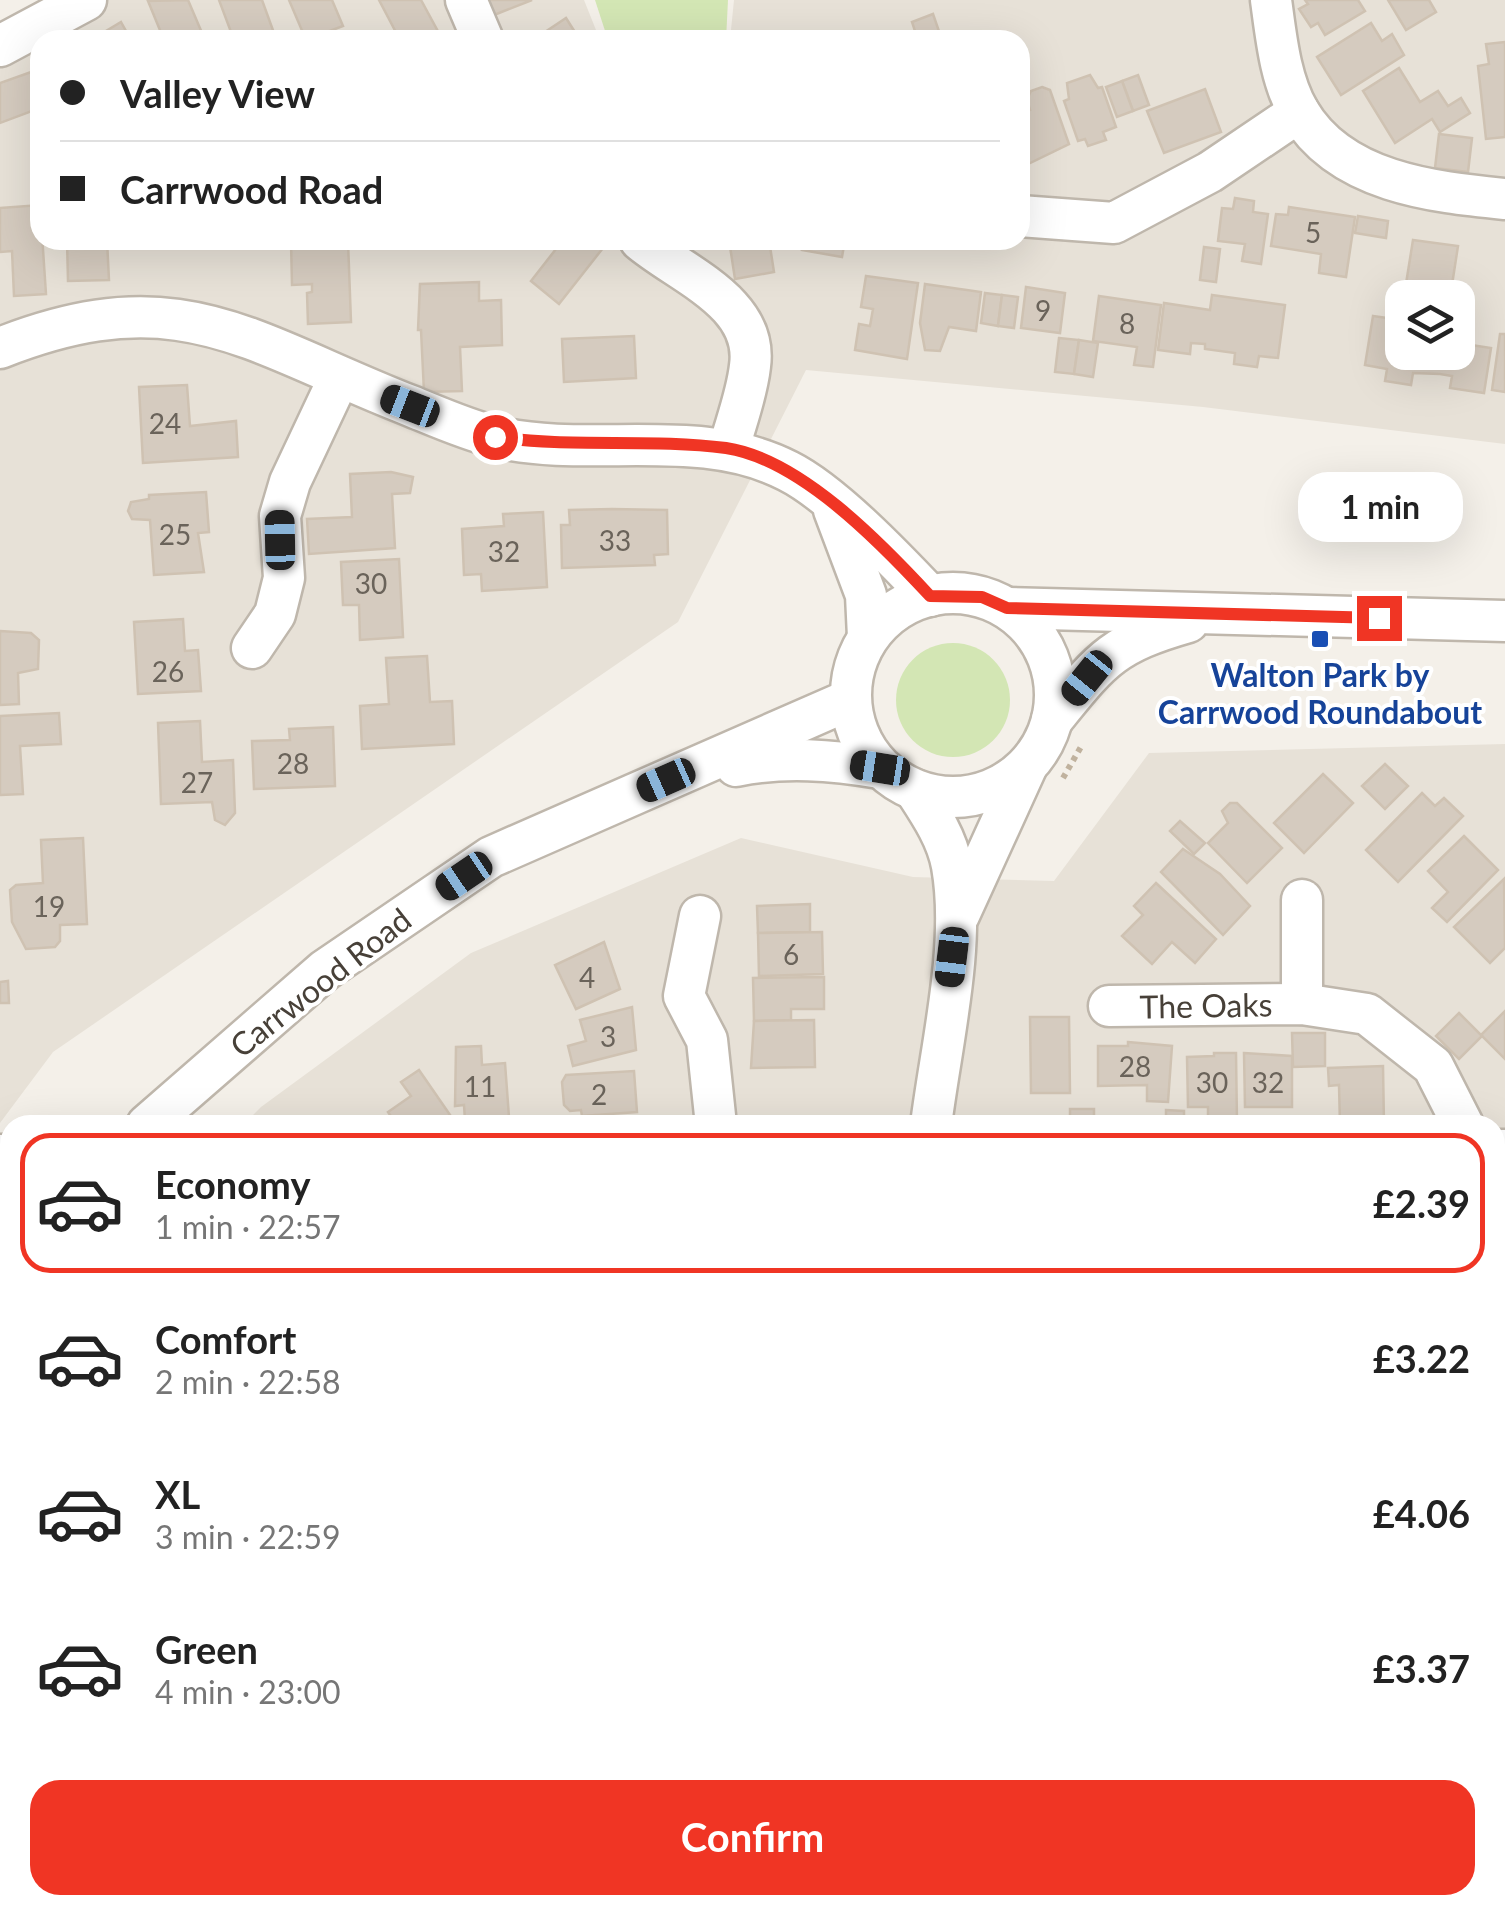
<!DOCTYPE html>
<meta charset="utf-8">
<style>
:root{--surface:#fff;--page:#f2f2f2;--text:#222;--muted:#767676;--line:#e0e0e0;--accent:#f03524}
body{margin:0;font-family:Lato,sans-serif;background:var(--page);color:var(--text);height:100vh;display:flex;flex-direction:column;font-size:38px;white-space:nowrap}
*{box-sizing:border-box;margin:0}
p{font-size:32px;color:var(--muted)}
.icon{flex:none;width:55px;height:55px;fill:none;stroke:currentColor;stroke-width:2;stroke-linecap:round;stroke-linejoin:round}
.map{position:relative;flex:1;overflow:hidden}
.sheet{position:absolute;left:0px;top:1115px;width:1505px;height:800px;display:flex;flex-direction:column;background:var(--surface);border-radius:30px 30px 0 0;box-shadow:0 10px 40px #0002}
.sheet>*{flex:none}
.banner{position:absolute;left:30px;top:30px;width:1000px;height:220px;border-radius:30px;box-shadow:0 10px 40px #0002;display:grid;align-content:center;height:220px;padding:0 30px;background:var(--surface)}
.controls{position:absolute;left:1385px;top:280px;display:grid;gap:20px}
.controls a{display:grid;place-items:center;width:90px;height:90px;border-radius:20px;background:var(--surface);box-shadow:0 10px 40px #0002;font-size:50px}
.end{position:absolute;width:45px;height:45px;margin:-22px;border:12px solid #f03524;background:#fff;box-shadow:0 0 0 5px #fff}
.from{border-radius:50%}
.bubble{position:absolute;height:70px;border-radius:30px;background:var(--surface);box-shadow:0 10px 40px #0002;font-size:32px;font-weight:700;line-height:70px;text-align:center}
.car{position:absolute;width:30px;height:60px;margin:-30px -15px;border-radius:12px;box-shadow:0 0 8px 2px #0007;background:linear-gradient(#222 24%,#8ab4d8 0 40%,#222 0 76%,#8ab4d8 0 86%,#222 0)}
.banner b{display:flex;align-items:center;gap:35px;height:95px;font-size:38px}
.banner b+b{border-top:2px solid var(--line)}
.banner i{width:25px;height:25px;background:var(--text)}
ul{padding:18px 0 0;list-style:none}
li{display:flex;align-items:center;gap:30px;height:140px;margin:0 20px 15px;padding:0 10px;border:5px solid transparent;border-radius:30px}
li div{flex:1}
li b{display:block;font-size:38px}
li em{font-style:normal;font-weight:700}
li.selected{border-color:var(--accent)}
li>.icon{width:90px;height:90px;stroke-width:1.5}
.cta{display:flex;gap:20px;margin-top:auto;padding:20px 30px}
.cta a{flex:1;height:115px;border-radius:30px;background:var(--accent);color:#fff;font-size:40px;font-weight:700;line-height:115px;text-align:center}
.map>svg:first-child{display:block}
.residential{fill:#e7e1d7;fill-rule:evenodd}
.green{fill:#d3e6b4}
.building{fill:#d5cbbf;stroke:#cfc2b2;stroke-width:2.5}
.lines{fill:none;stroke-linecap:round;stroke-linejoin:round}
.minor-casing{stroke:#bfb7ac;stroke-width:45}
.path{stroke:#c0b29e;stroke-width:6;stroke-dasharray:5 5;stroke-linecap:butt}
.minor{stroke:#fff;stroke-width:40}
.route{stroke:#f03524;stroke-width:12}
.transit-dot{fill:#1a4fb4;stroke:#fff;stroke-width:4}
.labels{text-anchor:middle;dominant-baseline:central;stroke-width:8;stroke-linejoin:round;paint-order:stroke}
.number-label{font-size:28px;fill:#6a635a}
.transit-label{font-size:32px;font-weight:bold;fill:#164399;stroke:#fff}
.street-label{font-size:32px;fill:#474038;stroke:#fff}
</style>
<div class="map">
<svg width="1505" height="1915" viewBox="0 0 1505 1915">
<rect width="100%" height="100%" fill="#f4f0e9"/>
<!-- residential -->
<g class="residential">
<path d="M51,0H584L600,40H40V240H1020V40H730L734,0H1505V444L1203,407L806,370L678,622L53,1052L0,1123V28ZM1402,298H1458V352H1402Z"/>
<polygon points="1505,744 1505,1915 62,1915 55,1905 1495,1905 1495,1125 243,1125 261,1107 471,953 741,838 913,877 1054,881 1149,753"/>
<polygon points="10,1425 10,1844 0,1830 0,1443"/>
</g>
<!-- green -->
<g class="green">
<polygon points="595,0 728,0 726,40 608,40"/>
<circle cx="953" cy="700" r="57"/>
<polygon points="0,1835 10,1848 10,1905 52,1905 59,1915 0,1915"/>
</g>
<!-- building -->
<g class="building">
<polygon points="188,0 205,40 164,40 148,1"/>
<polygon points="219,0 262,0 274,33 257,40 234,40"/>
<polygon points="289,0 332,0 343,26 306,40"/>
<polygon points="379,0 421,0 441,37 400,40"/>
<polygon points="483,0 532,0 489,17"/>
<polygon points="1305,0 1358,0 1365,11 1325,35 1318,23 1311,27 1299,9 1308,4"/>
<polygon points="1388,0 1429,0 1436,12 1406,30"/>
<polygon points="933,14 942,40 909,40 917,37 912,22"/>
<polygon points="566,18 580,40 533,40"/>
<polygon points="121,22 131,40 91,40"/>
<polygon points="1371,23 1382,41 1392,34 1404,55 1341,95 1317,57"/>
<polygon points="1505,42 1505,137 1486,139 1478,66 1489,64 1486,44"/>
<polygon points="1399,68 1420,102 1438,91 1448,106 1461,98 1470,113 1440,132 1432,119 1395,143 1363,91"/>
<polygon points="34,71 40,108 0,123 0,83"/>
<polygon points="1090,75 1098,88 1102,87 1116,127 1103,132 1106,140 1088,146 1085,139 1078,141 1064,101 1069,99 1067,83"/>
<polygon points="1138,75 1149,105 1133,111 1122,81"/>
<polygon points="1122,81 1133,111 1117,117 1106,87"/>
<polygon points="1042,87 1050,90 1069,144 1026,165 1020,146 1020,113 1030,110 1027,99 1031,91"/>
<polygon points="1205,89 1221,132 1164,153 1147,111"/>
<polygon points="1439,134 1472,138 1468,172 1435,168"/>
<polygon points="1235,198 1254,201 1253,212 1268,214 1261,264 1242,261 1245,244 1218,241 1222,208 1233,209"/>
<polygon points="40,205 46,294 14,296 12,251 0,252 0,208"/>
<polygon points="1289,207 1355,217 1346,277 1319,273 1321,254 1271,246 1276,214 1288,215"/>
<polygon points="1358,216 1388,221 1386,238 1355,233"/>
<polygon points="67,240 107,240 109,280 68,281"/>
<polygon points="563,240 593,240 603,248 559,304 531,281"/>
<polygon points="729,240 769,240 774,272 735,279"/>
<polygon points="804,240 845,240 842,257 802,250"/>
<polygon points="1413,240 1458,246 1450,298 1402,298 1402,314 1387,312 1391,288 1405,290"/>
<polygon points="348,241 351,322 308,324 307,293 312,292 312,284 292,285 291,242"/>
<polygon points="1204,247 1220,249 1216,282 1200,280"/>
<polygon points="866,276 918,283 907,359 855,350 859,324 870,326 873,309 861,307"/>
<polygon points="479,282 479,301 501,300 502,345 460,347 462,391 424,392 421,330 418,330 420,284"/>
<polygon points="925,284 981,292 976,331 949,327 940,351 925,350 920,323"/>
<polygon points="1026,287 1065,293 1060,333 1021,328"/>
<polygon points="985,293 1002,295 998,326 981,323"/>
<polygon points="1002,295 1018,297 1014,328 998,326"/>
<polygon points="1212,295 1285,305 1278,358 1259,356 1257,367 1234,364 1235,353 1205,349 1205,344 1191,343 1190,354 1158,350 1164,303 1210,310"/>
<polygon points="1099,296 1161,305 1153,367 1134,365 1137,347 1093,341"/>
<polygon points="1373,316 1402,320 1402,352 1458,352 1458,343 1491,348 1484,393 1450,388 1452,376 1440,374 1413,373 1411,385 1385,381 1387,369 1365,365"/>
<polygon points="1500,334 1505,334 1505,392 1492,390"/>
<polygon points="634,336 636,378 564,382 562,339"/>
<polygon points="1059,338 1079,340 1074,374 1055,372"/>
<polygon points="1079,340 1098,343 1093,377 1074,374"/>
<polygon points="187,385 190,426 236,421 238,457 143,463 139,387"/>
<polygon points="391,472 413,477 410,493 392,494 395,548 309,554 307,519 352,517 350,474"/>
<polygon points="206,492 209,532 198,533 204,572 154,575 150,520 132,519 128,511 131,502 149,499 149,495"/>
<polygon points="612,509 667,510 668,554 654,555 655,565 562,568 561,525 570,525 569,510"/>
<polygon points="543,512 547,587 482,591 481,574 464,575 462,529 504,526 503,514"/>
<polygon points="399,559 403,637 360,640 359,605 343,605 341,562"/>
<polygon points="183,619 185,651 198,650 201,691 138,694 134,622"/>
<polygon points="0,631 31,633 39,640 38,669 18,673 19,704 0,705"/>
<polygon points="427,656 430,702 452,701 454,744 362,749 360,706 389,704 386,658"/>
<polygon points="59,713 61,744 20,746 23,794 0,795 0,716"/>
<polygon points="200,721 202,762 233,760 235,813 225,825 215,820 212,802 161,804 158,723"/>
<polygon points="333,727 335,786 254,789 252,741 290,740 289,729"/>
<polygon points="1385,764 1408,786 1385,809 1362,786"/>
<polygon points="1323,774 1353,803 1304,853 1274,823"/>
<polygon points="1422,793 1435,806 1444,798 1463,816 1398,882 1366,850"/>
<polygon points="1230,803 1237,803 1282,848 1247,883 1208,843 1228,823 1222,811"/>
<polygon points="1180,821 1205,843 1194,854 1170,831"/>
<polygon points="1464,836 1498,870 1447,922 1432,908 1448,892 1428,871"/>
<polygon points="83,838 87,924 60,925 60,941 55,947 26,949 12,922 10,890 16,885 43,883 41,840"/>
<polygon points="1183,849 1220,874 1250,906 1223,935 1161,872"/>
<polygon points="1504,879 1505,948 1490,963 1454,927"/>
<polygon points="1156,883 1216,939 1195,963 1172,942 1152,964 1122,936 1143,915 1134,906"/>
<polygon points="810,904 810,932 758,933 757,906"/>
<polygon points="822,932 823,974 759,976 758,933"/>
<polygon points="604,942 620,989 576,1009 555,965"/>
<polygon points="824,977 824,1009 791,1009 791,1020 754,1021 753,978"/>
<polygon points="8,981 9,1003 0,1003 0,982"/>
<polygon points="632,1007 636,1050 573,1066 568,1046 586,1041 580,1020"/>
<polygon points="1505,1011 1505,1059 1481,1035"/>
<polygon points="1459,1013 1482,1036 1459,1059 1436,1036"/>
<polygon points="1030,1017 1069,1017 1070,1093 1031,1093"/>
<polygon points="814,1020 815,1067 751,1068 754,1021"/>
<polygon points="1292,1033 1325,1033 1325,1066 1293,1067"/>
<polygon points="1128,1042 1172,1046 1168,1102 1147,1101 1147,1085 1098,1086 1098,1046 1128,1046"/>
<polygon points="481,1046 482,1065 505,1063 509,1117 465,1121 464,1105 455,1106 456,1047"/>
<polygon points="1214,1053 1236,1053 1237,1123 1208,1123 1208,1107 1188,1107 1187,1057 1214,1056"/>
<polygon points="1244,1053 1292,1056 1292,1107 1245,1107"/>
<polygon points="1383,1066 1384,1125 1340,1125 1339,1085 1329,1086 1328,1068"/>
<polygon points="419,1070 457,1125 397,1125 388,1112 411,1096 401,1082"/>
<polygon points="634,1071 637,1112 582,1116 581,1110 570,1111 564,1105 562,1082 566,1075"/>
<rect x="1070" y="1109" width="24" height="16"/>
<polygon points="1166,1110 1184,1111 1184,1125 1166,1125"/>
<polygon points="1505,1269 1505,1331 1495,1336 1495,1279"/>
<polygon points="1495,1363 1505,1373 1505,1390 1495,1401"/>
<polygon points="1495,1439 1505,1439 1505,1489 1503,1463 1495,1463"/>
<polygon points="0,1564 10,1569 10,1622 0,1617"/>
<polygon points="0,1625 10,1629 10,1672 3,1682"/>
<polygon points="1495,1717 1503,1718 1495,1768"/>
<polygon points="261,1905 291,1905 315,1915 257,1915"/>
<polygon points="420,1905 427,1905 451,1915 415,1915"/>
<polygon points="1338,1905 1383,1905 1395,1915 1330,1915"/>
</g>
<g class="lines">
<!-- minor casing -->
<g class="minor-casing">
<g id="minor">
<polyline points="466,0 483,40"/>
<path d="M1271,0C1276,36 1280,80 1299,112C1340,182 1432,192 1505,199"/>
<polyline points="0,46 86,0"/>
<polyline points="1020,216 1114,223 1210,172 1299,112"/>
<path d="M640,240C680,274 759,302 750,366C747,394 736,422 729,448"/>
<path d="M0,348C180,277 249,343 411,406C438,417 467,430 496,437C592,459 699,425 788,471C832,493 895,559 930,596"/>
<polyline points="834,510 866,595 868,637"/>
<circle cx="953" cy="695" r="102"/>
<polyline points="1007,608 1505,621"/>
<polyline points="252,648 275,614 284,578 280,516 290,482 339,378"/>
<path d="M1052,720C1101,660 1111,644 1188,622"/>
<path d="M736,766C784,756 832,760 880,768"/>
<path d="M915,790C930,813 947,838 952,866C966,945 941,1045 931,1125"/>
<polyline points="959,915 1026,768"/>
<polyline points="700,916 684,996 707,1040 716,1125"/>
<polyline points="1302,1004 1302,900"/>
<polyline points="1109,1006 1302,1004 1367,1014 1433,1066 1463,1125"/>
<polyline points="147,1125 325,970 491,857 849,700"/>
<polyline points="1495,1150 1505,1150"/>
<polyline points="0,1155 10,1156"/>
<polyline points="0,1287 10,1272"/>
<polyline points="1495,1840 1505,1836"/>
<polyline points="569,1905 587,1915"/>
<polyline points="1134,1905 1143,1915"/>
<polyline points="377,1915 381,1905"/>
<polyline points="634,1915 637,1905"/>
<polyline points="903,1915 930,1905"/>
<polyline points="1442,1915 1442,1905"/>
</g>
</g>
<!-- path -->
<g class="path">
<polyline points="1063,778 1082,745"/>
<polyline points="0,1343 10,1329"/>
<polyline points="1495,1597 1505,1598"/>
</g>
<!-- minor -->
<use href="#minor" class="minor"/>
</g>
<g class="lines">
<!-- route -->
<path class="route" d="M495,437C572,448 651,438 726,448C800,459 881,543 930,596L982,597L1007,608L1379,618"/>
</g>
<!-- markers -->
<rect class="transit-dot" x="1310" y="629" width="20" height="20" rx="5"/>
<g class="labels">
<!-- number labels -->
<g class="number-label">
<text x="1313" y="232">5</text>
<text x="1043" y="310">9</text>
<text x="1127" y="323">8</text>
<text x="165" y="423">24</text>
<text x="175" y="534">25</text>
<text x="615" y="540">33</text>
<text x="504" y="551">32</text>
<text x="371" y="583">30</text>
<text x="168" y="671">26</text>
<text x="293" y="763">28</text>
<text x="197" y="782">27</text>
<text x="49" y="906">19</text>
<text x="791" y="954">6</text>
<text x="587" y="977">4</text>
<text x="608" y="1036">3</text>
<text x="1135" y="1066">28</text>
<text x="1212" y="1082">30</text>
<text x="1268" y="1082">32</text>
<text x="480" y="1086">11</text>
<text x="599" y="1094">2</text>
</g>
<!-- transit labels -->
<g class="transit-label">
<text x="1320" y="674">Walton Park by<tspan x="1320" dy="37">Carrwood Roundabout</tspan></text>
</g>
<!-- street labels -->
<g class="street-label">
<text transform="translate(320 982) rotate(-38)">Carrwood Road</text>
<text transform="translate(1206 1005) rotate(-1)">The Oaks</text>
</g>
</g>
</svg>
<div class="controls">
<a><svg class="icon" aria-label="layers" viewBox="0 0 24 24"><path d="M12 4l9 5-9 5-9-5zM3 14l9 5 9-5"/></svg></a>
</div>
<i class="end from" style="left:495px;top:437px"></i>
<i class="end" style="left:1379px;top:618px"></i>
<div class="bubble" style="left:1298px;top:472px;width:165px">1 min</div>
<i class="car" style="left:410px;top:406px;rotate:291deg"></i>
<i class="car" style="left:280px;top:540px;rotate:359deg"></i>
<i class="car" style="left:1087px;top:678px;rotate:219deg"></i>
<i class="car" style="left:880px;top:768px;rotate:279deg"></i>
<i class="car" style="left:666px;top:780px;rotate:246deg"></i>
<i class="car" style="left:464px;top:876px;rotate:236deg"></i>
<i class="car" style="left:952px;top:957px;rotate:187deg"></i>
<div class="banner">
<b><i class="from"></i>Valley View</b>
<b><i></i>Carrwood Road</b>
</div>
<section class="sheet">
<ul>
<li class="selected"><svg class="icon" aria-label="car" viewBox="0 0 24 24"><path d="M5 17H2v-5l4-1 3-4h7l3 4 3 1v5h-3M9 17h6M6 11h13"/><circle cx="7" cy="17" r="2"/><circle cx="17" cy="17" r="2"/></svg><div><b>Economy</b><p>1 min · 22:57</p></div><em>£2.39</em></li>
<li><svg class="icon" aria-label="car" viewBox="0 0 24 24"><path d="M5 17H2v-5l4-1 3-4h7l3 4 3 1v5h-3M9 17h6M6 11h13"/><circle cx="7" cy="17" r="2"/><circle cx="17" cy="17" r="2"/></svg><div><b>Comfort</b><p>2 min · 22:58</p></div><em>£3.22</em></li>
<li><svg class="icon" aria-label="car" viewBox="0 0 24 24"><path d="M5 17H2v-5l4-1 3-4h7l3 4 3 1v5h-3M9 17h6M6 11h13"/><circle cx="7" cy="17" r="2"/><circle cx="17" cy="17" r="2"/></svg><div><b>XL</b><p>3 min · 22:59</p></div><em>£4.06</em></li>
<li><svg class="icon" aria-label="car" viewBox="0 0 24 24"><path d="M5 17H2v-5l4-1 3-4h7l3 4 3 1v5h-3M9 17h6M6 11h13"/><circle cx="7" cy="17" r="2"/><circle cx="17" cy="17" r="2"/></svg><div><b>Green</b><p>4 min · 23:00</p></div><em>£3.37</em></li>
</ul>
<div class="cta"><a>Confirm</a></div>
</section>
</div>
